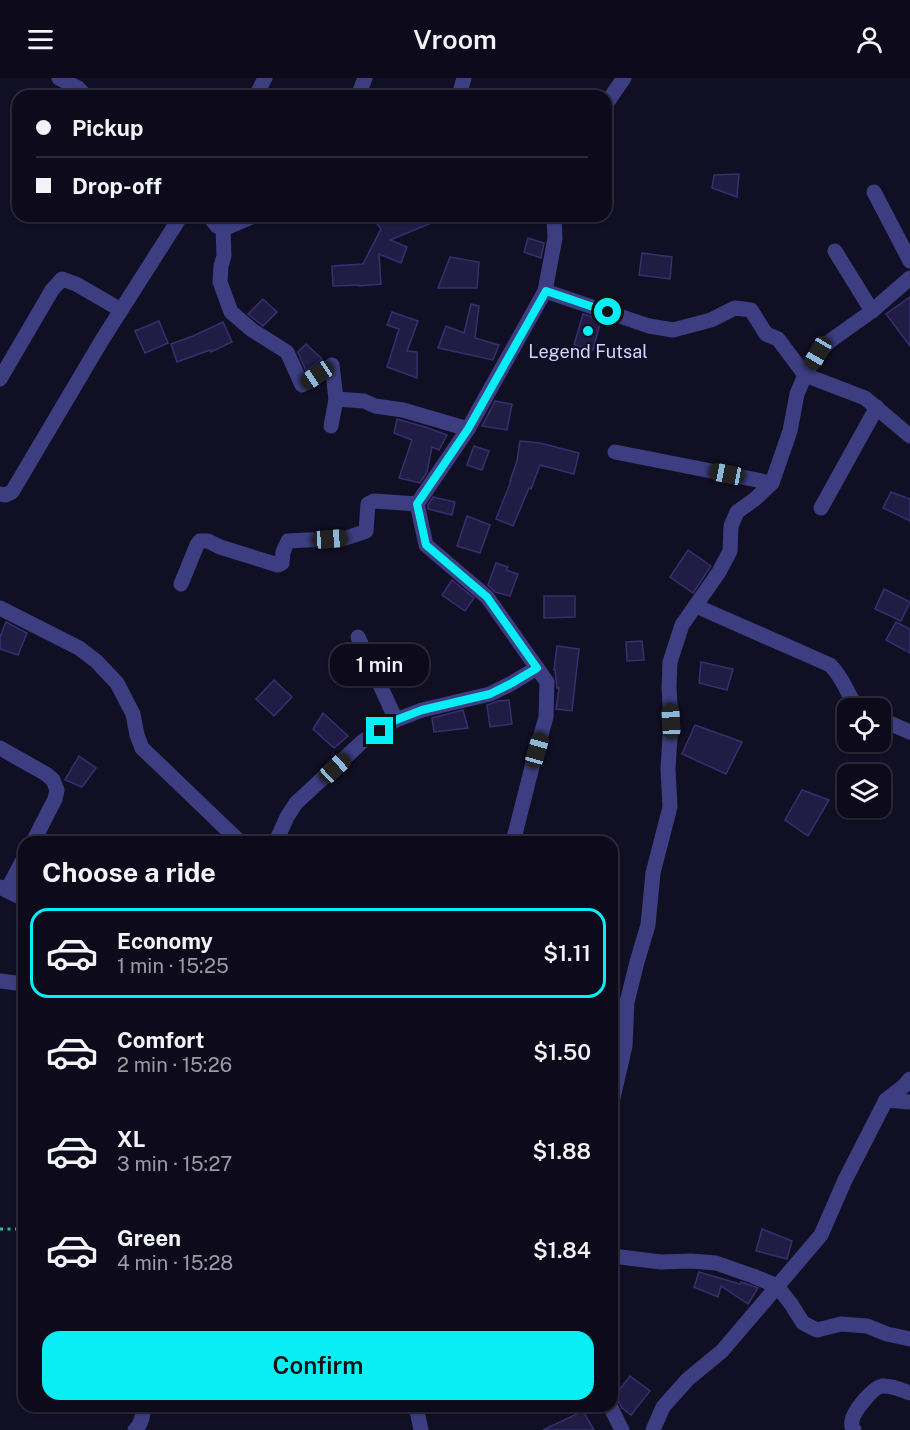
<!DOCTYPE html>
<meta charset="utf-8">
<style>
:root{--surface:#0d0b1b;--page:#1b1928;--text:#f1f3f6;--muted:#9a9ba3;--line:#2d2b3a;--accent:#08eef5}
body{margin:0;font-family:"Public Sans",sans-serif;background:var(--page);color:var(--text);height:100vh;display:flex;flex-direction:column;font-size:22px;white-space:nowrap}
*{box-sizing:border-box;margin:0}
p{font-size:20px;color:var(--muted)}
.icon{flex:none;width:33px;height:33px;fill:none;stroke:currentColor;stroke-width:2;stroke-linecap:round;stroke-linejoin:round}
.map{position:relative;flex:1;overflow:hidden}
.side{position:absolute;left:18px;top:758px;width:600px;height:576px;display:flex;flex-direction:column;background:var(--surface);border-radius:18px;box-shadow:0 2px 4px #0004,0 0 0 2px var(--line)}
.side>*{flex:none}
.hud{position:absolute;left:12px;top:12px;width:600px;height:132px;border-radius:18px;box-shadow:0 2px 4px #0004,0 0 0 2px var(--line);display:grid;align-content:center;height:132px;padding:0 24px;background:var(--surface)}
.tools{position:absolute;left:837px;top:620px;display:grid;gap:12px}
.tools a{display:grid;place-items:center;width:54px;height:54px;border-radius:12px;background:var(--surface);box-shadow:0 2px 4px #0004,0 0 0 2px var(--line);font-size:30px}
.end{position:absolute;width:27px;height:27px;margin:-14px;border:8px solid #08eef5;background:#111;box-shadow:0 0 0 3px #111}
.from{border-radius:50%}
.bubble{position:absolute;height:42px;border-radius:18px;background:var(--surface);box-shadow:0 2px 4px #0004,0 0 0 2px var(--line);font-size:20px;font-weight:600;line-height:42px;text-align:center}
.car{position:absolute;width:18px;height:36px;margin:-18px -9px;border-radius:8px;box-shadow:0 0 4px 2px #0007;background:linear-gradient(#222 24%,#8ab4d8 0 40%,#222 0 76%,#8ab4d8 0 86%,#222 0)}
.hud b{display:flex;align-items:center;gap:21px;height:57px;font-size:22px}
.hud b+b{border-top:2px solid var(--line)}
.hud i{width:15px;height:15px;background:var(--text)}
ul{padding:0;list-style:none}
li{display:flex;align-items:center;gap:18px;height:90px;margin:0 12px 9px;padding:0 12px;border:3px solid transparent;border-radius:18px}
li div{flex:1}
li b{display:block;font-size:22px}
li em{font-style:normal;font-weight:600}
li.current{border-color:var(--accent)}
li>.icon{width:54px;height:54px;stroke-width:1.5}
h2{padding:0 24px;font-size:27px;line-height:72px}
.button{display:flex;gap:12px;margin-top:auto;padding:12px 24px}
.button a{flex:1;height:69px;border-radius:18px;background:var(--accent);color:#111;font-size:24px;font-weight:600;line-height:69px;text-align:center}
header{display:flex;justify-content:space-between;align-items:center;height:78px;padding:0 24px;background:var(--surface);font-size:27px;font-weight:600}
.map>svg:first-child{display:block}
.building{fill:#211c44;stroke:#372f6f;stroke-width:1.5}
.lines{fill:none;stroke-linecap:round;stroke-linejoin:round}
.path{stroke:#33b2a2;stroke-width:3;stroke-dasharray:3 4.5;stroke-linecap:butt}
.minor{stroke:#3c3e81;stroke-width:15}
.route{stroke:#08eef5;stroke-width:8}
.poi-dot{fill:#08eef5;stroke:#110f24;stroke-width:2}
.labels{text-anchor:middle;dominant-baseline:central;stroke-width:4.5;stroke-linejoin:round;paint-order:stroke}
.poi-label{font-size:18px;fill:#d6d4fe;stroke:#110f24}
</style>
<header><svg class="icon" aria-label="menu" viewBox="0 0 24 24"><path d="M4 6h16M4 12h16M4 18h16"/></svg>Vroom<svg class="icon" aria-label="person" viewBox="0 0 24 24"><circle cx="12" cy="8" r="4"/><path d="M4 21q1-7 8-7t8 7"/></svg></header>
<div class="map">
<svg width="910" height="1352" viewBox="0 0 910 1352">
<rect width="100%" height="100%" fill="#110f24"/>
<!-- building -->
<g class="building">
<polygon points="739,96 737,119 712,110 714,97"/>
<polygon points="388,138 448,138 390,162 407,169 401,185 379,176 381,206 359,208 359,207 333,208 332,188 363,186 381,151 377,146"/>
<polygon points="528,160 544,165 541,180 524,174"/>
<polygon points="642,175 672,179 670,201 639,197"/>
<polygon points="450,179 479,184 477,210 438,210"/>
<polygon points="910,219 910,268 886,236"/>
<polygon points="263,221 277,234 263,248 248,236"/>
<polygon points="471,226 479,228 475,260 499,267 493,282 438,270 446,248 464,255"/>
<polygon points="392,234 418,243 407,273 417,274 417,300 387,289 399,251 387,247"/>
<polygon points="583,236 601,242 593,272 574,267"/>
<polygon points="159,243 168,265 145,275 135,253"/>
<polygon points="223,244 232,264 211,274 210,272 177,284 171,266 193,258"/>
<polygon points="306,266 322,281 306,293 298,274"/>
<polygon points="495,323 512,326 507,352 482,348"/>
<polygon points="397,341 425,349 447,357 439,372 432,369 427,394 420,405 399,400 412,362 394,355"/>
<polygon points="520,363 540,365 579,375 574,396 540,387 531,411 529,410 513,448 496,441 511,403 510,403 517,383"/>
<polygon points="474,368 489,373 482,392 467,387"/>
<polygon points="891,414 910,421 910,443 883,430"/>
<polygon points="433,419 455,424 452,437 428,431 428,427"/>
<polygon points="467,438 490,447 480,475 457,468"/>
<polygon points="688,472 711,488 693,515 670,499"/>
<polygon points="496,485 508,489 506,492 518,496 510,518 495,514 488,507"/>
<polygon points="452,502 474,520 465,533 442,517"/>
<polygon points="884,511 910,524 901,543 875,531"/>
<polygon points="544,518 575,518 575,539 544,540"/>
<polygon points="6,544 27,555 18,577 0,571 0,559"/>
<polygon points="896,544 910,551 910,575 886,562"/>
<polygon points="642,563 644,582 627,583 626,564"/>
<polygon points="557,568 579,571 572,633 556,631 559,610 557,610 555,592 554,592"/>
<polygon points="701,584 733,591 727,612 699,605"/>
<polygon points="274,602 292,619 274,638 256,621"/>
<polygon points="509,622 512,646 490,649 487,627 498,623"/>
<polygon points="463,632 468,650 434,654 432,640"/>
<polygon points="323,635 348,658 334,670 313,651"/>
<polygon points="695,647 742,664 726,696 682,676"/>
<polygon points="79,678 96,690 82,709 65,702"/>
<polygon points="802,712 829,722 808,758 785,742"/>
<polygon points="762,1151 792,1163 787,1181 756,1173"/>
<polygon points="699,1194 740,1206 741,1204 758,1210 748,1226 721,1208 718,1219 694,1209"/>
<polygon points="630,1298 650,1313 631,1337 622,1330 618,1323 614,1319"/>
<polygon points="583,1333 594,1352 543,1352"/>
</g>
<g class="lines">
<!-- path -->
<polyline class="path" points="0,1151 21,1151 24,1153"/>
<!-- minor -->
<g class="minor">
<polyline points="59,0 78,10 86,18"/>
<polyline points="256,18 265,0"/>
<polyline points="358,18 365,0"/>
<polyline points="459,18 464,0"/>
<polyline points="606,26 624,0"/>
<polyline points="874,114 910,183"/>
<polyline points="209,138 217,148 223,151 254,138"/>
<polyline points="223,151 224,178 221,188 220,204 231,234 252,252 287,274 302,307 332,287 336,321"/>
<polyline points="835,173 872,233"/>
<polyline points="545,213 649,248 673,252 711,242 735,230 751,232 766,256 778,261 805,297 865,320 910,358"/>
<polyline points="0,301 52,212 62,201 76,206 121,232"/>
<polyline points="331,348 336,321 364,323 375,328 403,332 468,351"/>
<polyline points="615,374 772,405"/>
<polyline points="0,416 5,417 12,414 102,262 181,138"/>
<polyline points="821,430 877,329"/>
<polyline points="181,506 197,467 200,463 208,463 220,469 278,487 282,485 283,474 288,463 346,460 364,454 366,453 368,426 374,423 417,426"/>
<path d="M696,528L830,587C845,601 846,616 858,630"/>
<polyline points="0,530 79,570 96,583 117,605 133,636 137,657 142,670 240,764"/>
<polyline points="358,559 396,642"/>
<polyline points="880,641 910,654"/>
<polyline points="0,670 46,696 53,702 57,712 55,721 33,764"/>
<polyline points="274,764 278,759 287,739 296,725 363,663 396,642 422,632 490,616 512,605 537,590"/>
<polyline points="513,764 532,689 546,639 547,604 487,519 426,467 417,426 468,351 545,213 555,160 554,138"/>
<polyline points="0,809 24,821"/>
<polyline points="7,812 24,780"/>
<polyline points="0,903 24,906"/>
<polyline points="886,1022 910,1024"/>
<polyline points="612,1024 625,968 627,924 637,884 648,847 653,795 670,729 668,691 671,643 669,609 670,584 682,547 719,494 730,473 731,448 737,434 755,421 772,405 790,353 797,316 805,297 817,275 830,263 872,233 910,200"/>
<polyline points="612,1178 661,1184 691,1183 716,1185 753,1198 777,1208 791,1226 803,1245 817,1252 841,1246 867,1248 887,1256 910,1261"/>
<polyline points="416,1328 421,1352"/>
<polyline points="610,1328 622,1352"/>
<path d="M135,1352C142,1346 143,1336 144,1328"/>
<polyline points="653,1352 663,1329 688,1301 722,1273 821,1157 845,1102 886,1022 904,1008 910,1001"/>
<path d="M854,1352C852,1349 851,1348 852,1343C853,1334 872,1310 882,1308C891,1307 902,1312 910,1315"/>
</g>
</g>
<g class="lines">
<!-- route -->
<polyline class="route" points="380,653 396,642 422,632 490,616 512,605 537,590 487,519 426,467 417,426 468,351 546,213 608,234"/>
</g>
<!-- markers -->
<circle class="poi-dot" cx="588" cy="253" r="6"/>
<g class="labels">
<!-- poi labels -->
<g class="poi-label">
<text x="588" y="273">Legend Futsal</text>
</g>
</g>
</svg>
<div class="tools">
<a><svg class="icon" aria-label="locate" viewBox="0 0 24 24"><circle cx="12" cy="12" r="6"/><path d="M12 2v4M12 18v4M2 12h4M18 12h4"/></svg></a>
<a><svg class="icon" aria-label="layers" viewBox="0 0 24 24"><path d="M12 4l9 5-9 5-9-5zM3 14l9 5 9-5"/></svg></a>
</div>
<i class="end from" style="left:608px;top:234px"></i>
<i class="end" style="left:380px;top:653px"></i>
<div class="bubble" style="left:330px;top:566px;width:99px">1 min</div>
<i class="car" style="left:818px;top:275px;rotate:210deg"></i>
<i class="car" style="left:317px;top:297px;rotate:236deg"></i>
<i class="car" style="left:727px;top:396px;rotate:281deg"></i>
<i class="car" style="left:330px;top:461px;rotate:86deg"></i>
<i class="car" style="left:671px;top:643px;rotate:357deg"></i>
<i class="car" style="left:537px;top:672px;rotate:16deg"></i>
<i class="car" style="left:335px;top:690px;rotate:47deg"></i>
<div class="hud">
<b><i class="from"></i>Pickup</b>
<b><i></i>Drop-off</b>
</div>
<section class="side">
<h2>Choose a ride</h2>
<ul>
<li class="current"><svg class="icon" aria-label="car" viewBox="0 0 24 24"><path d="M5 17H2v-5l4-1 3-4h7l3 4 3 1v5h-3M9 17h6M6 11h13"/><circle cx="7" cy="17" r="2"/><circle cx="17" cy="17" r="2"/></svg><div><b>Economy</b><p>1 min · 15:25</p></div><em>$1.11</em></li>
<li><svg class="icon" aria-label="car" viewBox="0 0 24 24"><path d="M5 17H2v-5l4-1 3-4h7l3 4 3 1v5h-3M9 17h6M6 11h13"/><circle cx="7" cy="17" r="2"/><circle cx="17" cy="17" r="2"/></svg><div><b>Comfort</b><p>2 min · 15:26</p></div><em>$1.50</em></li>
<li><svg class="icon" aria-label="car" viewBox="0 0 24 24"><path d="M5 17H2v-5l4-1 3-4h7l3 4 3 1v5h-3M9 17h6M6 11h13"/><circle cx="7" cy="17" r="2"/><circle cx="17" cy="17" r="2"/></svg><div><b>XL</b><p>3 min · 15:27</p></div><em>$1.88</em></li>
<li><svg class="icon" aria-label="car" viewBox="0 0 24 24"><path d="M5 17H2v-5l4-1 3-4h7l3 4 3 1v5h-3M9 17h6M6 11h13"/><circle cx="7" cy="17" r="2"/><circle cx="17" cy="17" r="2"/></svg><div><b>Green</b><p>4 min · 15:28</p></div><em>$1.84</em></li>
</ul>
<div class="button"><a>Confirm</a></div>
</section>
</div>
